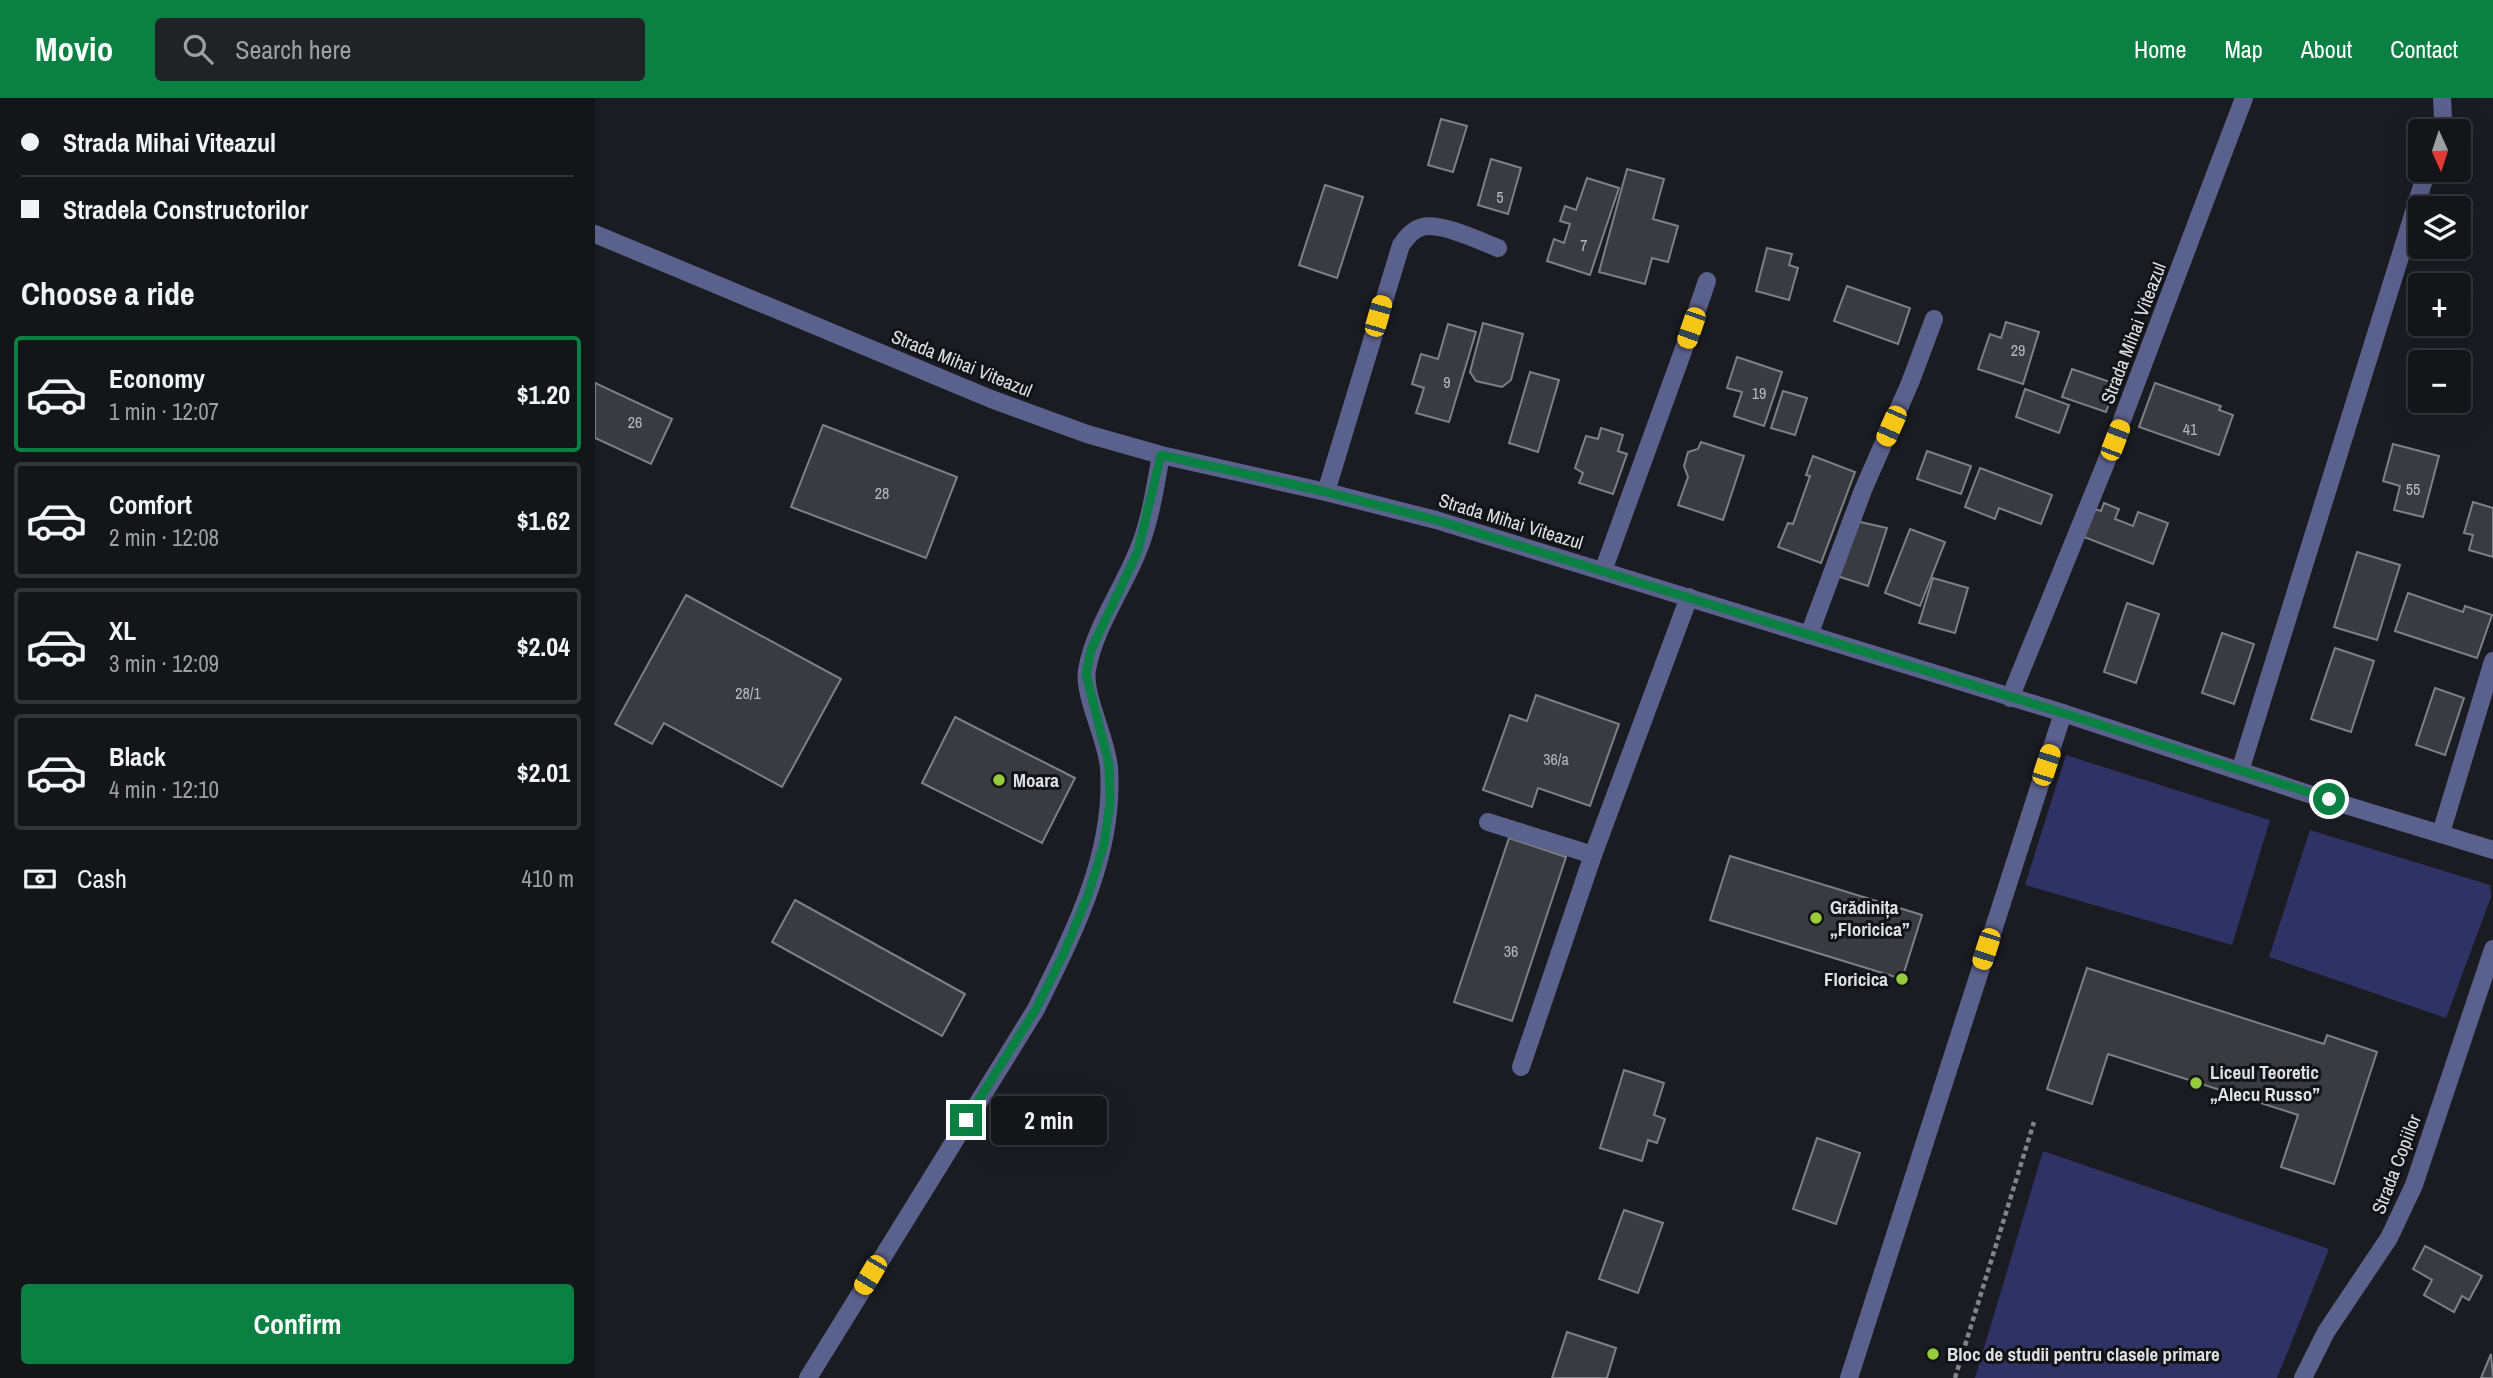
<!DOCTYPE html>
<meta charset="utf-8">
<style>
:root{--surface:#141519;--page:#212226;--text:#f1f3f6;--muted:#9d9fa2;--line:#333438;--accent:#0b8043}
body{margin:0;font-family:"Archivo Narrow",sans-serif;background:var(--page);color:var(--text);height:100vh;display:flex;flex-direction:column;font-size:26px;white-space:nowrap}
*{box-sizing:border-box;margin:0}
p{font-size:23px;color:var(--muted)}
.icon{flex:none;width:38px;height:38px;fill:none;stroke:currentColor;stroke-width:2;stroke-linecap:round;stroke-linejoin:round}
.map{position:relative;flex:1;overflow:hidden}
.panel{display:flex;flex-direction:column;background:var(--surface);width:595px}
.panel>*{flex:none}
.guide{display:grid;align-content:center;height:154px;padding:0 21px;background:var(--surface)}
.needle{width:46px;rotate:177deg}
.tools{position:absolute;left:1813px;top:21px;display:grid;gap:14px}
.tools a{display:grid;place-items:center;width:63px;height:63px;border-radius:7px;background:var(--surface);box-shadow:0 7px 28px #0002,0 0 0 2px var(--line);font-size:35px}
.end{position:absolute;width:32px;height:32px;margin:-16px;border:9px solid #0b8043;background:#fff;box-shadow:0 0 0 4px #fff}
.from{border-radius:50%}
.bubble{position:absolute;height:49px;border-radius:7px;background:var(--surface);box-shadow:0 7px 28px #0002,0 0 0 2px var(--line);font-size:23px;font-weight:700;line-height:49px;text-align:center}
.car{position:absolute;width:21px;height:42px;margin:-21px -10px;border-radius:9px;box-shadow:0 0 5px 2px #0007;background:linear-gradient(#f5c518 24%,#345 0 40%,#f5c518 0 76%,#345 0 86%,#f5c518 0)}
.guide b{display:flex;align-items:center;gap:24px;height:66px;font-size:26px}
.guide b+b{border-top:2px solid var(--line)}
.guide i{width:18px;height:18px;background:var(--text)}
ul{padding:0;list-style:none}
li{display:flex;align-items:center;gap:21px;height:116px;margin:0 14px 10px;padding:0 7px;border:4px solid var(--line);border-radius:7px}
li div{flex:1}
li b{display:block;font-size:26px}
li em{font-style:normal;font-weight:700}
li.selected{border-color:var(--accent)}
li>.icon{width:63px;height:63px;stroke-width:1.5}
h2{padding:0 21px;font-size:32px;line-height:84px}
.pay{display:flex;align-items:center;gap:18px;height:77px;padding:0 21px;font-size:26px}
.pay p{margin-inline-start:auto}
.button{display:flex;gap:14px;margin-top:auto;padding:14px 21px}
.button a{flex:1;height:80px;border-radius:7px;background:var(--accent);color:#fff;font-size:28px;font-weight:700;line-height:80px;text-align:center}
header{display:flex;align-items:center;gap:42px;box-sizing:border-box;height:98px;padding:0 35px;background:var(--accent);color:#fff}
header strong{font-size:33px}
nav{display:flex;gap:38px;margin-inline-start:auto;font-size:24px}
.search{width:490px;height:63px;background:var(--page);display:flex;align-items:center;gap:18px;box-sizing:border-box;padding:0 24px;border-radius:7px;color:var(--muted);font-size:26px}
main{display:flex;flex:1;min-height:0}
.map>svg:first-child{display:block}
.green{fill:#2f3264}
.building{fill:#3a3b41;stroke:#7f8086;stroke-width:2}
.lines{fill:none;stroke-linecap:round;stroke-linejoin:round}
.path{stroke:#838488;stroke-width:4.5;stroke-dasharray:5 3.5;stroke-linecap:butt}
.minor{stroke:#5b618d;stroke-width:18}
.route{stroke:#0b8043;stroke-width:9}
.poi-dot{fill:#96cc3a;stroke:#121317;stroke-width:2.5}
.labels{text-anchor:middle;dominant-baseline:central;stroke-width:6;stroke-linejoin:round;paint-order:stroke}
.number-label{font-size:16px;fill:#b6b7bb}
.street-label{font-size:19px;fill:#e0e0e4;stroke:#121317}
.poi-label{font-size:19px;font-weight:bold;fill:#e0e0e4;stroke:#121317;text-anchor:start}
</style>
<header>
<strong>Movio</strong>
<div class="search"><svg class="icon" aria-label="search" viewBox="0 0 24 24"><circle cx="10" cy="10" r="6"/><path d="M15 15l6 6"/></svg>Search here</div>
<nav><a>Home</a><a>Map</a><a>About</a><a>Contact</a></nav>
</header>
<main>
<section class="panel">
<div class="guide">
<b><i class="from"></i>Strada Mihai Viteazul</b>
<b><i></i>Stradela Constructorilor</b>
</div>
<h2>Choose a ride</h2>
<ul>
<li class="selected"><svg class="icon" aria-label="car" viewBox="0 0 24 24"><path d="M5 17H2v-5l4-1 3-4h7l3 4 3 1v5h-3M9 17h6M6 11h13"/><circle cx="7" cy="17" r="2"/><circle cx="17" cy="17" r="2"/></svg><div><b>Economy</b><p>1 min · 12:07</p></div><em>$1.20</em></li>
<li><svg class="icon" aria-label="car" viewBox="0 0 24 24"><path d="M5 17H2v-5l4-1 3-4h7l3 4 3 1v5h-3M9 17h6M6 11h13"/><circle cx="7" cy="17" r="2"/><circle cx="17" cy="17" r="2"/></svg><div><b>Comfort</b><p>2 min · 12:08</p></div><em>$1.62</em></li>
<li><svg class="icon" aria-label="car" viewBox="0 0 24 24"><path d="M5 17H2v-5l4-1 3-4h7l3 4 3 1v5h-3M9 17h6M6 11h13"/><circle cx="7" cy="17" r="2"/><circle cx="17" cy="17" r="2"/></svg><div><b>XL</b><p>3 min · 12:09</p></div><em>$2.04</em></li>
<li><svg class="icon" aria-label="car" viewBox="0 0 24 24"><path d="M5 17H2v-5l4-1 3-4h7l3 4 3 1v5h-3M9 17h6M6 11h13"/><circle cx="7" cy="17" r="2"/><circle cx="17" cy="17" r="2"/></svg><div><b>Black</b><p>4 min · 12:10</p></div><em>$2.01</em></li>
</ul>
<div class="pay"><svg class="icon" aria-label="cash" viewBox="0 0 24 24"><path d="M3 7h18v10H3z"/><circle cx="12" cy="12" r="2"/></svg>Cash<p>410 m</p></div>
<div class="button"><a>Confirm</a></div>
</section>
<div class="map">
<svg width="1898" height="1280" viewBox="0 0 1898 1280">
<rect width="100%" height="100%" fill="#1b1c21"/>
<!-- green -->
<g class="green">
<polygon points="1471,657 1675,722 1637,847 1430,787"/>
<polygon points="1715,732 1895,787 1896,799 1851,920 1674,859"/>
<polygon points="1448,1053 1734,1151 1682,1280 1380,1280"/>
</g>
<!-- building -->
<g class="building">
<polygon points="846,21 872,28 858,74 833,67"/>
<polygon points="896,61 926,70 913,116 883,107"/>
<polygon points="1032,71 1069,81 1058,121 1083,128 1073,164 1057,160 1050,186 1004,174"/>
<polygon points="992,80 1024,90 995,177 952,163 959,141 969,145 975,126 965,123 970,108 981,112"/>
<polygon points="730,87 768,99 742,180 704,167"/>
<polygon points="1172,150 1197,156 1194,167 1203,170 1194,202 1161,193"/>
<polygon points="1252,188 1315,210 1303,246 1239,223"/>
<polygon points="1411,224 1444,234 1428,286 1383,271 1395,236 1406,240"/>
<polygon points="888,225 928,236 916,282 907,289 881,283 875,274"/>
<polygon points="853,226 881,234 854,324 821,315 829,290 817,286 826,256 843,261"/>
<polygon points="1142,259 1187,274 1169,328 1139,318 1147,294 1132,290"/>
<polygon points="1477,271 1521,286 1511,314 1467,299"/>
<polygon points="935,274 964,282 943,354 914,345"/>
<polygon points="0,285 77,321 56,366 0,340"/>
<polygon points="1560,285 1626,308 1624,312 1638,317 1624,357 1544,329"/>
<polygon points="1430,291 1474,307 1464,335 1421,319"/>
<polygon points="1188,293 1212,300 1200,337 1176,330"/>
<polygon points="228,327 362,379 331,460 196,409"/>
<polygon points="1006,330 1028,337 1023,353 1032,356 1018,396 984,385 988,375 980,370 991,338 1003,341"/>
<polygon points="1106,344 1149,358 1128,422 1083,407 1093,379 1089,368 1093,354 1103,351"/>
<polygon points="1798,346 1844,358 1828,419 1799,412 1805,388 1788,383"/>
<polygon points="1332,353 1376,368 1366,396 1322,381"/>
<polygon points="1218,358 1260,374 1226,465 1183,449 1193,425 1198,426 1215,378 1211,377"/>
<polygon points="1385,370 1457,397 1446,426 1404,410 1400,421 1370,409"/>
<polygon points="1878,404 1898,410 1898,459 1874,452 1878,437 1869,435"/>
<polygon points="1509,405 1524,411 1520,421 1538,428 1543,414 1573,425 1558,466 1489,439 1500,411 1506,413"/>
<polygon points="1261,423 1292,430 1273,488 1242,478"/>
<polygon points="1315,431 1350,444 1325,508 1290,495"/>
<polygon points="1762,454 1805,467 1782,542 1739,529"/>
<polygon points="1338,480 1373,490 1360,535 1324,525"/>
<polygon points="1813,495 1868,514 1870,508 1897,517 1882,560 1800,533"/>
<polygon points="91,497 246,581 187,689 69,625 57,646 20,626"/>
<polygon points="1532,505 1564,516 1541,585 1509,574"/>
<polygon points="1627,535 1659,546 1639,606 1607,595"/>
<polygon points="1740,550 1779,563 1756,634 1716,621"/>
<polygon points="1840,590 1869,600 1850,657 1821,647"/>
<polygon points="941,597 1024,626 995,708 943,690 937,709 888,692 915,617 932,623"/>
<polygon points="360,619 480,680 447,745 327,685"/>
<polygon points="914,740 971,759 917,923 859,904"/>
<polygon points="1135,758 1327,817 1307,881 1115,822"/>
<polygon points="200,802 370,896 347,938 177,844"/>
<polygon points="1492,870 1729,946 1732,937 1782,954 1739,1086 1686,1069 1703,1017 1513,956 1497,1006 1452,991"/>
<polygon points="1029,972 1069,985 1059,1017 1070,1021 1062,1045 1053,1042 1047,1063 1005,1050"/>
<polygon points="1222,1040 1265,1055 1241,1126 1198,1111"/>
<polygon points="1029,1112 1068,1125 1043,1195 1004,1181"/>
<polygon points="1830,1148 1887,1178 1874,1202 1867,1198 1859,1214 1829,1197 1837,1182 1818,1171"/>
<polygon points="972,1234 1021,1250 1012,1280 957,1280"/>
<polygon points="1896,1256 1898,1280 1886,1280"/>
</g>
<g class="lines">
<!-- path -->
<polyline class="path" points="1360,1280 1439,1024"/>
<!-- minor -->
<g class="minor">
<polyline points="1844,33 1848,21 1847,0"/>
<polyline points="0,136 396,301 492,336 566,357 731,394 841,422 1468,615 1711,695 1898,752"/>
<path d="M731,394L806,147C812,139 817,132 827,129C845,124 885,143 903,150"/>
<polyline points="1008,473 1088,253 1112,183"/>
<polyline points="1214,537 1268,392 1315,285 1339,221"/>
<polyline points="1415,600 1510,367 1649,0"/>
<polyline points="1645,673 1832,72"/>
<polyline points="893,724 998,757"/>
<polyline points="1846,735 1898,563"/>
<polyline points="926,969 998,757 1094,499"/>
<path d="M213,1280L441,911C478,836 520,756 514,670C512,641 488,598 492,572C499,531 526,494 542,455C555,425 560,390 566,357"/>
<polyline points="1254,1280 1468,615"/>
<polyline points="1708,1280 1731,1234 1794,1140 1819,1087 1898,851"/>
</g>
</g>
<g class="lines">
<!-- route -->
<polyline class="route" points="371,1022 441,911 469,855 493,797 509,746 515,706 514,666 491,576 496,552 543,453 566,357 731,394 841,422 1468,615 1734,701"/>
</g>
<!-- markers -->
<g class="poi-dot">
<circle cx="404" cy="682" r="7"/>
<circle cx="1221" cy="820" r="7"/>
<circle cx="1307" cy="881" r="7"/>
<circle cx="1601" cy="985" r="7"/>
<circle cx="1338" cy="1256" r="7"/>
</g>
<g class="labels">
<!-- number labels -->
<g class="number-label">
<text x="905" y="99">5</text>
<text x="989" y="147">7</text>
<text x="1423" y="252">29</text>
<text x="852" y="284">9</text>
<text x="1164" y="295">19</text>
<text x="40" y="324">26</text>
<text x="1595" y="331">41</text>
<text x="1818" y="391">55</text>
<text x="287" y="395">28</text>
<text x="153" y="595">28/1</text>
<text x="961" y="661">36/a</text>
<text x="916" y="853">36</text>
</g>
<!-- street labels -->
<g class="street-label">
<text transform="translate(1538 235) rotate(-69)">Strada Mihai Viteazul</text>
<text transform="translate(367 265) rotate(22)">Strada Mihai Viteazul</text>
<text transform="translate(916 423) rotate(17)">Strada Mihai Viteazul</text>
<text transform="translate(1801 1066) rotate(-69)">Strada Copiilor</text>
</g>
<!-- poi labels -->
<g class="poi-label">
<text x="418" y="682">Moara</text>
<text x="1235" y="809">Grădinița<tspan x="1235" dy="22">„Floricica”</tspan></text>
<text x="1293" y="881" text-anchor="end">Floricica</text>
<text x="1615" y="974">Liceul Teoretic<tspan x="1615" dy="22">„Alecu Russo”</tspan></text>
<text x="1352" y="1256">Bloc de studii pentru clasele primare</text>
</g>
</g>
</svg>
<div class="tools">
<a><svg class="needle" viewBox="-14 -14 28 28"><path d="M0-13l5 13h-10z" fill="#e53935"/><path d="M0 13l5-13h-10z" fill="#9d9fa2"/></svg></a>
<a><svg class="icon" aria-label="layers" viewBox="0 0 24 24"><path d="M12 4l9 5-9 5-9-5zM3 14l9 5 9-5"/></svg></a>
<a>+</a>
<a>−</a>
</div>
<i class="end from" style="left:1734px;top:701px"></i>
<i class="end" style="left:371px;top:1022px"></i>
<div class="bubble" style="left:396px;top:998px;width:116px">2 min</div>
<i class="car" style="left:783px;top:218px;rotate:16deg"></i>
<i class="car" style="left:1096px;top:230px;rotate:199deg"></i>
<i class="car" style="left:1296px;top:328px;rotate:204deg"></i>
<i class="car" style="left:1520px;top:342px;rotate:21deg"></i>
<i class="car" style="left:1451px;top:667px;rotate:18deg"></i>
<i class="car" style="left:1391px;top:851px;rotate:198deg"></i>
<i class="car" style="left:275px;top:1177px;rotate:211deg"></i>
</div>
</main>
